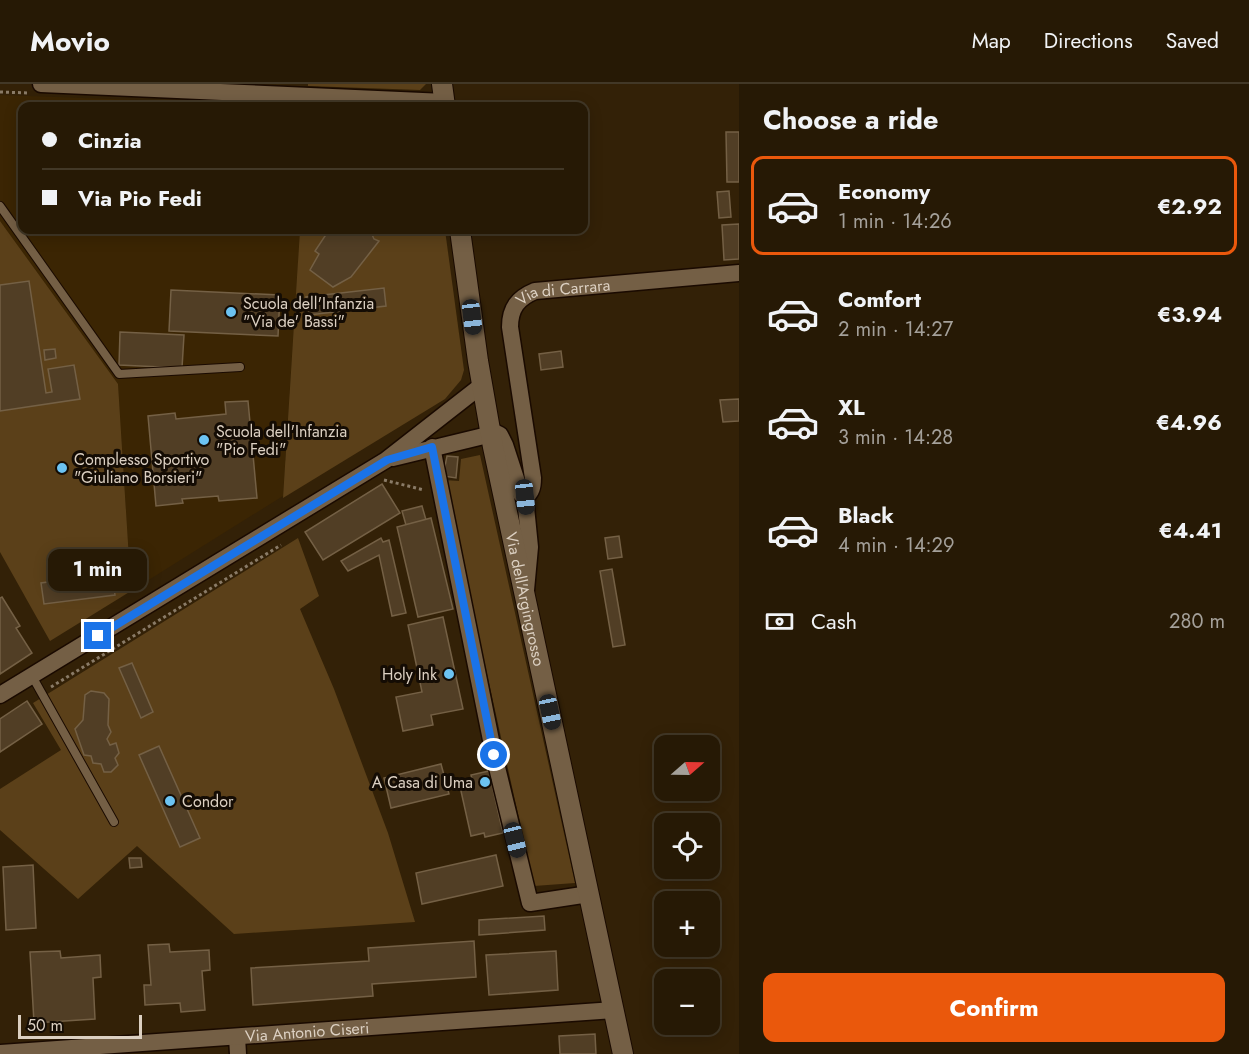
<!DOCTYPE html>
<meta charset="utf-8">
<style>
:root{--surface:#261905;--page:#322613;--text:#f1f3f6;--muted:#a4a09a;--line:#423827;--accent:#ea580c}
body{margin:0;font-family:Jost,sans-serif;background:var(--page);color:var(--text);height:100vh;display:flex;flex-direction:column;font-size:22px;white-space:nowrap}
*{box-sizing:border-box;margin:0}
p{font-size:20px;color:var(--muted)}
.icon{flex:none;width:33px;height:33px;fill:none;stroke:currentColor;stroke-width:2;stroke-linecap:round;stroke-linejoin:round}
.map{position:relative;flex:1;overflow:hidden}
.panel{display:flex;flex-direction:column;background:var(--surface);width:510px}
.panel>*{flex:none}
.hud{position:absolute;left:18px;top:18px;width:570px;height:132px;border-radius:12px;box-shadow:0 3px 15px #0003,0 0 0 2px var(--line);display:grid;align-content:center;height:132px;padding:0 24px;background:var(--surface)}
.needle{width:39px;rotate:70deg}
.controls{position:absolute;left:654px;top:651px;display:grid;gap:12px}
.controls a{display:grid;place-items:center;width:66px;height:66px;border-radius:12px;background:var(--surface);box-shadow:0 3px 15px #0003,0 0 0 2px var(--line);font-size:30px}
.scale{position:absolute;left:18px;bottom:15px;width:124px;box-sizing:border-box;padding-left:6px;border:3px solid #dcd0c2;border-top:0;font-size:16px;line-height:21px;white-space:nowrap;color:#dcd0c2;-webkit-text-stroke:4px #140c04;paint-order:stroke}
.end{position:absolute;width:27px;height:27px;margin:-14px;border:8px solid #1a73e8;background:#fff;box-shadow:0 0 0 3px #fff}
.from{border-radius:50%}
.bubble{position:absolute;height:42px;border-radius:12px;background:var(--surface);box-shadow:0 3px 15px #0003,0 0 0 2px var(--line);font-size:20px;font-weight:700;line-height:42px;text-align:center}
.car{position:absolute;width:18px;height:36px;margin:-18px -9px;border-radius:8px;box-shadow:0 0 4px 2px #0007;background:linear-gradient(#222 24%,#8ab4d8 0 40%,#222 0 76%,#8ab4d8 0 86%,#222 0)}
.hud b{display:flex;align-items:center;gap:21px;height:57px;font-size:22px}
.hud b+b{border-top:2px solid var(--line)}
.hud i{width:15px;height:15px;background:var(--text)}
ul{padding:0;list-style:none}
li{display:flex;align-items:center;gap:18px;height:99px;margin:0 12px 9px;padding:0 12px;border:3px solid transparent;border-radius:12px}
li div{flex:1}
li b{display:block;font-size:22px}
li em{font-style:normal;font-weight:700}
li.current{border-color:var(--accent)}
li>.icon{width:54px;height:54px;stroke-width:1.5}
h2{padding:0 24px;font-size:27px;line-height:72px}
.pay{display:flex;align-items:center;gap:15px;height:66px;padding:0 24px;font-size:22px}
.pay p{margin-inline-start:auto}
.button{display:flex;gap:12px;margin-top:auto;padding:12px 24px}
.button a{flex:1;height:69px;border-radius:12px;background:var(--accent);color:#fff;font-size:24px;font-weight:700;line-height:69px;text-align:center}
header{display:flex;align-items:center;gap:36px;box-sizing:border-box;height:84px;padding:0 30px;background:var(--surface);border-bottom:2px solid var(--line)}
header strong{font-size:28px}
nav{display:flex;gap:33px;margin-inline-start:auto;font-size:21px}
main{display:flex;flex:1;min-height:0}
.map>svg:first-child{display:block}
.built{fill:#3b2503}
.green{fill:#5b4019}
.building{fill:#513e25;stroke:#746045;stroke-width:1.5}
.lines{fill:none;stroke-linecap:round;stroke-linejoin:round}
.service-casing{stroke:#1a0a00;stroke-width:10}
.minor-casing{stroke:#1a0a00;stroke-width:19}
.tertiary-casing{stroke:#1a0a00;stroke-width:22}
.path{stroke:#8a7b67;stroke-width:3;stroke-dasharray:3 3;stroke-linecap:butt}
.service{stroke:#745f45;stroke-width:8}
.minor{stroke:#745f45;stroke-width:16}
.tertiary{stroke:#745f45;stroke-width:20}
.route{stroke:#1a73e8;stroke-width:8}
.poi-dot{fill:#6cc3f2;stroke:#140c04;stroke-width:2}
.labels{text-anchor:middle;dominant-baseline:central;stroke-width:6;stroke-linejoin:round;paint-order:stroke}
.street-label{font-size:16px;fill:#dcd0c2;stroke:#140c04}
.poi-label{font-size:16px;fill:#dcd0c2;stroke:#140c04;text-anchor:start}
</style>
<header>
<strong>Movio</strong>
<nav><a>Map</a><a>Directions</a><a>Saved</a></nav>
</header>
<main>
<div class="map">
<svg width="739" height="970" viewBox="0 0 739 970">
<rect width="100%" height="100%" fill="#332107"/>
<!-- built -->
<polygon class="built" points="0,11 308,22 22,22 22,146 300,146 283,412 131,507 118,300 0,137"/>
<!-- green -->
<g class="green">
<polygon points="308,0 426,0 420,6 308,2"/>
<polygon points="0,137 118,300 131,507 50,557 0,468"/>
<polygon points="300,146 445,146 464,286 461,296 445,315 283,414"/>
<polygon points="480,371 575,799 534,802 444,396 459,397 461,375"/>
<polygon points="298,454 319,512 300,525 334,605 388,749 415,838 234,850 137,762 78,815 0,746 0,705 61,666 33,619"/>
</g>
<!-- building -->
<g class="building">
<polygon points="726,48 739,48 739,98 727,98"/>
<polygon points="729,107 731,133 719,134 717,108"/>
<polygon points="739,140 739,175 724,176 722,141"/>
<polygon points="329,146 370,146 374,155 379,157 351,193 333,203 310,186 319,170 315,167"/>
<polygon points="29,197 46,309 52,308 48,285 74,281 80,315 0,327 0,201"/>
<polygon points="384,204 386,222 309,231 306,213"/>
<polygon points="171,206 280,211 278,252 169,247"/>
<polygon points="120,248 184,251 182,284 119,281"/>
<polygon points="55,265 56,274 45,276 44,266"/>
<polygon points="561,267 563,283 541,286 539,270"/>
<polygon points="739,315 739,337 723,338 720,316"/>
<polygon points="248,317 257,414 219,417 218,412 182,415 183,419 156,422 148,332 175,329 176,335 226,330 225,318"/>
<polygon points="447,372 458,373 456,394 443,392"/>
<polygon points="382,400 400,429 323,476 305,448"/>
<polygon points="422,422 426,436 406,441 402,427"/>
<polygon points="431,434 453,525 418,533 397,443"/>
<polygon points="619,452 622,473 608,475 605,454"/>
<polygon points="381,454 383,458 389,456 406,529 392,532 379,471 348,487 341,477"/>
<polygon points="612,485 625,561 613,563 600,487"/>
<polygon points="112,489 115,511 44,520 41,499"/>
<polygon points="2,513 20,542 16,544 32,569 0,590 0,514"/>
<polygon points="443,533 463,625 431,631 433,641 403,647 396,613 422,608 408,541"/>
<polygon points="132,579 153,628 141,634 119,584"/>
<polygon points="91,607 104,609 109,615 108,641 111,648 107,655 110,661 116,659 119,669 115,674 118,681 111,688 104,688 101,680 93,679 91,672 84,671 75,645 83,636 85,611"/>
<polygon points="27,617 42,640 0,668 0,635"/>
<polygon points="159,662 200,754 180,763 139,671"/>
<polygon points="441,680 449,710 391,724 384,694"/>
<polygon points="489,687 503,749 485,753 484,749 471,752 459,698 472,695 471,691"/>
<polygon points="496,771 503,802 422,820 416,789"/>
<polygon points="129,774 141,774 142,783 130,784"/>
<polygon points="33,781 36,844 6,846 3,783"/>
<polygon points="544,832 545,846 479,851 479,836"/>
<polygon points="474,857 476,893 372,900 373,912 253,921 251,884 369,877 368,864"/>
<polygon points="169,860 170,868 209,866 210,886 202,887 205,926 181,928 180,919 145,921 144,901 151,901 148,861"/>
<polygon points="60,867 61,874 100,871 101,893 93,894 95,935 34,939 30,868"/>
<polygon points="556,867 558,906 489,911 486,871"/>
<polygon points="595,950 596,970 560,970 559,952"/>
</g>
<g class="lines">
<!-- service casing -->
<g class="service-casing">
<g id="service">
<polyline points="0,122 119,290 240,283"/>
<polyline points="32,592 114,738"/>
</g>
</g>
<!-- minor casing -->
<g class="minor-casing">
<g id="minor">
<polyline points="41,0 445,18"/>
<polyline points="432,363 494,671 530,819 589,810"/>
<polyline points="393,374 496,349 500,351 505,361 521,410 525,413 530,463 526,506"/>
<path id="s1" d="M525,413C532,409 533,402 533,394L510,243C510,224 518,214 535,207L739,189"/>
<polyline points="0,611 386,376 482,301"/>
<polyline points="237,953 238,970"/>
<path id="s2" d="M0,969L614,926"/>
</g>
</g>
<!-- tertiary casing -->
<g class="tertiary-casing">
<g id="tertiary">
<polyline points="442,0 445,22"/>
<path id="s3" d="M460,146L478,277L493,363L623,970"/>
</g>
</g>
<!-- path -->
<g class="path">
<polyline points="0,8 30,9"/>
<polyline points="384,396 424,406"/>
<polyline points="51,603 281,461"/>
</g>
<!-- service -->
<use href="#service" class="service"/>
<!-- minor -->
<use href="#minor" class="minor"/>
<!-- tertiary -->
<use href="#tertiary" class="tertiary"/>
</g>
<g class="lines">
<!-- route -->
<polyline class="route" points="98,552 387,376 432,363 494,671"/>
</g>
<!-- markers -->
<g class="poi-dot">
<circle cx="231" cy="228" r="6"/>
<circle cx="204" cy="356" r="6"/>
<circle cx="62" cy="384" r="6"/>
<circle cx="449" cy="590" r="6"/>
<circle cx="485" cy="698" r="6"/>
<circle cx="170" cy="717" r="6"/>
</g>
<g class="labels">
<!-- street labels -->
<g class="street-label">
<text stroke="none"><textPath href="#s1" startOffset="249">Via di Carrara</textPath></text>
<text stroke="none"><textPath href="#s3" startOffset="375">Via dell'Argingrosso</textPath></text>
<text stroke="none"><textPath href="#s2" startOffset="308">Via Antonio Ciseri</textPath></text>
</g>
<!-- poi labels -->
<g class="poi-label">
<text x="243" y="219">Scuola dell'Infanzia<tspan x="243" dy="18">"Via de' Bassi"</tspan></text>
<text x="216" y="347">Scuola dell'Infanzia<tspan x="216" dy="18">"Pio Fedi"</tspan></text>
<text x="74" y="375">Complesso Sportivo<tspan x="74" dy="18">"Giuliano Borsieri"</tspan></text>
<text x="437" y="590" text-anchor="end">Holy Ink</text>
<text x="473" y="698" text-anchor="end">A Casa di Uma</text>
<text x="182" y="717">Condor</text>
</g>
</g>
</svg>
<div class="controls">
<a><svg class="needle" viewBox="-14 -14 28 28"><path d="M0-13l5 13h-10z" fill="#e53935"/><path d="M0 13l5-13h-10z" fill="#a4a09a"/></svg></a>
<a><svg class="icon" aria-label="locate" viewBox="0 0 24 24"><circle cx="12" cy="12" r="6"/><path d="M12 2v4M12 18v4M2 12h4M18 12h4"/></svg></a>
<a>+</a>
<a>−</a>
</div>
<div class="scale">50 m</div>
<i class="end from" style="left:494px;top:671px"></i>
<i class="end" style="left:98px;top:552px"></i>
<div class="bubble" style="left:48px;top:465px;width:99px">1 min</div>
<i class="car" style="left:472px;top:233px;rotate:173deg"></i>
<i class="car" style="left:525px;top:413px;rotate:174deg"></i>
<i class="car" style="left:550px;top:628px;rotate:168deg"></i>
<i class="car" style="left:515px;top:756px;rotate:166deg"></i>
<div class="hud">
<b><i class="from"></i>Cinzia</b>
<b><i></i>Via Pio Fedi</b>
</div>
</div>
<section class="panel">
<h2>Choose a ride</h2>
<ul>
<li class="current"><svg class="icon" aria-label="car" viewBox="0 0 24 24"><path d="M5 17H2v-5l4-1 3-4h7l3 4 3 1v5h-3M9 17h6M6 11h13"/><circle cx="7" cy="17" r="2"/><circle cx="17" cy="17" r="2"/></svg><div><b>Economy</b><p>1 min · 14:26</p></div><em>€2.92</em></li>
<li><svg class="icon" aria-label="car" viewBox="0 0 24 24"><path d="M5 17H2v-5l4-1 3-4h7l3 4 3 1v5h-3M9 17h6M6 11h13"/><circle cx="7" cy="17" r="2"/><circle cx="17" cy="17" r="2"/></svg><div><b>Comfort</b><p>2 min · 14:27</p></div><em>€3.94</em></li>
<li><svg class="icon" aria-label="car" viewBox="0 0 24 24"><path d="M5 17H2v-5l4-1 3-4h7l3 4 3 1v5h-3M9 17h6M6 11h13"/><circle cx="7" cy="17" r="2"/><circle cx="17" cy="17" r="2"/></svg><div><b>XL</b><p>3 min · 14:28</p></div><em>€4.96</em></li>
<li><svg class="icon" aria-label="car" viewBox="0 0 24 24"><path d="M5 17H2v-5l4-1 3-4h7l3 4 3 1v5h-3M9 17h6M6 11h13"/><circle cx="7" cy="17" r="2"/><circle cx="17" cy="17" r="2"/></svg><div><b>Black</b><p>4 min · 14:29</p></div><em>€4.41</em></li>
</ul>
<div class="pay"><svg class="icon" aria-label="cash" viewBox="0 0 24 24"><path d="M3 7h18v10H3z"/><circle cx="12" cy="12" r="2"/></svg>Cash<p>280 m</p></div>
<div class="button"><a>Confirm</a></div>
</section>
</main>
